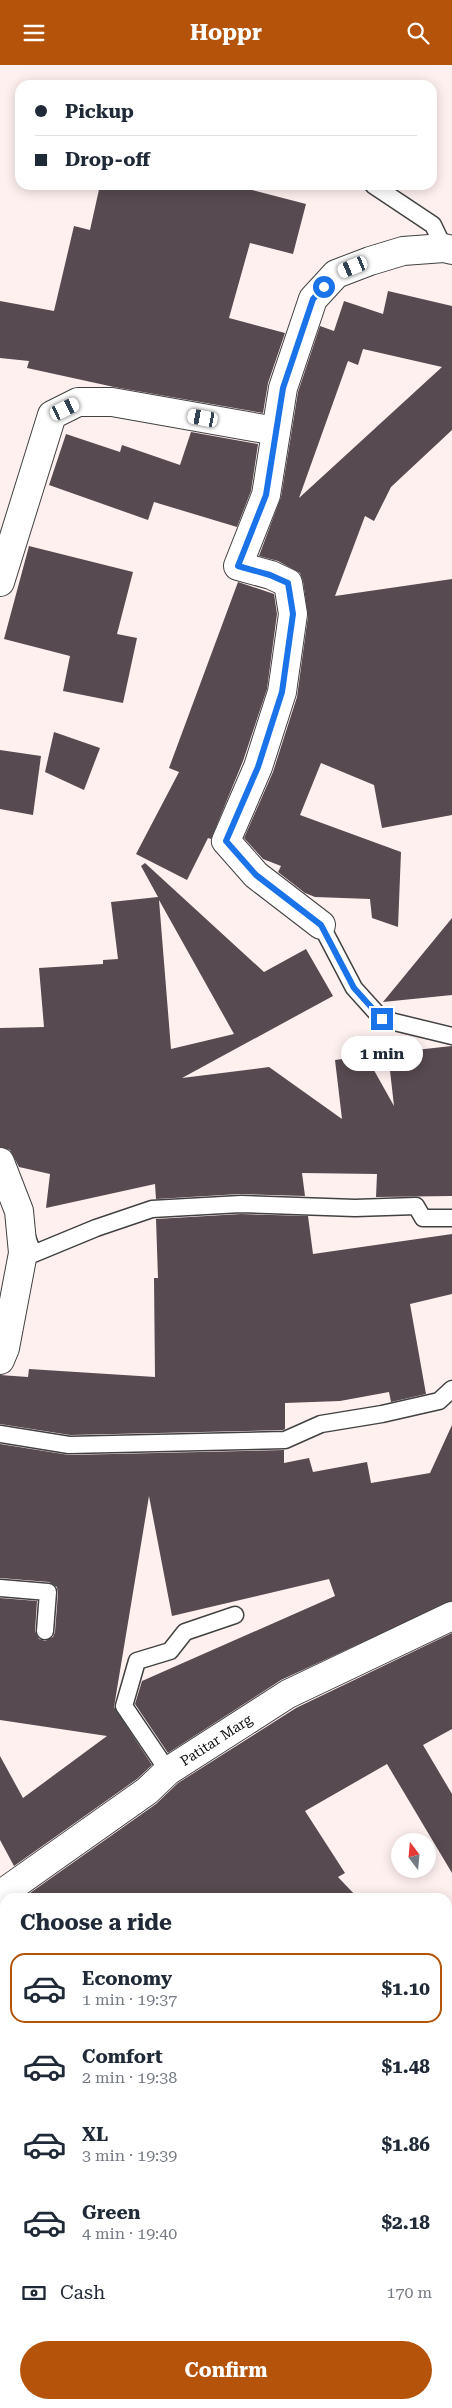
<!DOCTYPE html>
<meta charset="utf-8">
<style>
:root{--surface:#fff;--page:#f6f6f7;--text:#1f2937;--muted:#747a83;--line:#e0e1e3;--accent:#b45309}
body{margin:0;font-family:"Roboto Serif",serif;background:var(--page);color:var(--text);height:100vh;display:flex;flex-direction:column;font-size:19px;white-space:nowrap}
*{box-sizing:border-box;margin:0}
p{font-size:16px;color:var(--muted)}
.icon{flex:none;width:28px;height:28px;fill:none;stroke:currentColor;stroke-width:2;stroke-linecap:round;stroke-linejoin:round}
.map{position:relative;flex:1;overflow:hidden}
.drawer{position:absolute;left:0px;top:1828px;width:452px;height:516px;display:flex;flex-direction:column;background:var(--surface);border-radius:15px 15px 0 0;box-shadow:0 2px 12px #0003}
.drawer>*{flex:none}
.banner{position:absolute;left:15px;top:15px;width:422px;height:110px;border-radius:15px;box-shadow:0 2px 12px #0003;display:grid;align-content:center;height:110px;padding:0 20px;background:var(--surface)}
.needle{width:32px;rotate:344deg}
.fabs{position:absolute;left:391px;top:1768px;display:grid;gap:10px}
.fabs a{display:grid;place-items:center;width:45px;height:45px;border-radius:50%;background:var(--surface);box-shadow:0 2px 12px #0003;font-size:25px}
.end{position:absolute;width:22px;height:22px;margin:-11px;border:6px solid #1a73e8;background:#fff;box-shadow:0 0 0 2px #fff}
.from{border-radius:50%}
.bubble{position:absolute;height:35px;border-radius:18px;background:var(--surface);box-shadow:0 2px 12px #0003;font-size:16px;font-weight:700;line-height:35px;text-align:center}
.car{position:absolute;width:15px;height:30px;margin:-15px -8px;border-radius:6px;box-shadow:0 0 4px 1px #0007;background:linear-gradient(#fff 24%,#345 0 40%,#fff 0 76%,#345 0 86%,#fff 0)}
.banner b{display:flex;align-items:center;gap:18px;height:48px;font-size:19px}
.banner b+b{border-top:1px solid var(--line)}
.banner i{width:12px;height:12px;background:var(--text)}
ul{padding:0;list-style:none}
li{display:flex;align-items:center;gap:15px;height:70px;margin:0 10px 8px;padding:0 10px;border:2px solid transparent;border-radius:15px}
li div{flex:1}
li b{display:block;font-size:19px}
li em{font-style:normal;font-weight:700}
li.on{border-color:var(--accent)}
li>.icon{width:45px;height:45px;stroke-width:1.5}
h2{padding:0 20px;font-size:22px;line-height:60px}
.pay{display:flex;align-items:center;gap:12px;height:55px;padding:0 20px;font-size:19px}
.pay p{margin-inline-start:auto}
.cta{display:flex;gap:10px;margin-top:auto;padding:10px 20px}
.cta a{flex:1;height:58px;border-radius:30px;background:var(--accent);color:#fff;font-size:20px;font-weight:700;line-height:58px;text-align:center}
header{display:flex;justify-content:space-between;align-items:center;height:65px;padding:0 20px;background:var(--accent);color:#fff;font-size:22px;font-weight:700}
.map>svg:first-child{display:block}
.building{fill:#574a50;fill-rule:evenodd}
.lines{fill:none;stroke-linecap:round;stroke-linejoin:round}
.service-casing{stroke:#414141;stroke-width:19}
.minor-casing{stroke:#414141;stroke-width:30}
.service{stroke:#fff;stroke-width:16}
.minor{stroke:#fff;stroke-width:28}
.route{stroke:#1a73e8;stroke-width:6}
.labels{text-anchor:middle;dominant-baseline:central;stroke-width:5;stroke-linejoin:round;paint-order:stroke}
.street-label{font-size:14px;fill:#0e0e0e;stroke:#fff}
</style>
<header><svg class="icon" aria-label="menu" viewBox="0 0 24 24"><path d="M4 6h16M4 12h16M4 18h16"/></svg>Hoppr<svg class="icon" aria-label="search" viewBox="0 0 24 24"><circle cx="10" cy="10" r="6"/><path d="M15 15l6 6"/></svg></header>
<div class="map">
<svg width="452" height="2343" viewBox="0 0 452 2343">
<rect width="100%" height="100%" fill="#fff0f0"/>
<!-- building -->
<g class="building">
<polygon points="100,120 233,120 306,139 293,189 250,178 229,253 285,268 268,318 263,348 114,322 27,303 29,296 0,293 0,236 54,246 74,161 90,165"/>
<path d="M388,226L452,241V365L391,422L374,456L365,451L335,531L452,514V750L382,763L374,720L321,698L300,750L401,787L398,862L372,853L370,834L315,832L305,828L278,807L281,801L263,794L244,773L273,707L297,632L308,551L303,516L300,508L278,496L259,491L281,432L298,327L320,261L334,266L344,236L383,249ZM363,284L442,302L299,433L348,296L358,300Z"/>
<polygon points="191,367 258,379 251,426 237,462 154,437 148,455 49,420 66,369 120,387 122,380 180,400"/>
<polygon points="29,481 133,507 117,569 137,573 123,638 63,626 70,591 4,574"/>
<polygon points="238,517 274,529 277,549 267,624 243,696 211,774 208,773 187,815 136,789 179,707 169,703"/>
<polygon points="54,667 100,683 84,725 45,707"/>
<polygon points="0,685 41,691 33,750 0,744"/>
<path d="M145,798L264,907L306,884L333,931L182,1013L269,1002L342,1054L335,995L366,991L394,1041L388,988L452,981V1131L376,1132L377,1109L302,1108L305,1131L240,1129L156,1134L155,1119L46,1143L50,1109L19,1102L10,1085L0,1082V963L44,962L39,903L103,899V895L118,894L111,837L158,832L141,801ZM159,835L234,969L171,984Z"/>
<polygon points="452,853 452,930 383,937"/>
<polygon points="241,1149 308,1151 313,1189 452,1169 452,1229 410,1239 426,1329 391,1337 389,1327 340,1336 285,1338 285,1364 283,1365 70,1370 0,1359 0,1310 28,1312 29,1304 155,1312 154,1213 158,1213 156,1154"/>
<polygon points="452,1360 452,1536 281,1615 168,1688 135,1639 142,1616 335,1531 329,1514 172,1551 149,1431 114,1642 152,1700 137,1714 14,1801 0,1775 0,1691 23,1733 107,1671 0,1655 0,1533 37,1536 35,1566 39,1574 45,1576 53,1572 55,1567 58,1528 57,1522 49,1517 0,1513 0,1379 69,1390 284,1385 284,1398 309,1393 313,1407 367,1397 371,1418 430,1408"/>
<polygon points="452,1568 452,1664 423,1680 452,1729 452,1808 387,1699 305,1746 345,1808 338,1812 357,1832 32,1832 30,1828 156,1739 178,1718 296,1643"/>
</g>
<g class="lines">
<!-- service casing -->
<g class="service-casing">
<g id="service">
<polyline points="373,120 433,160 444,183"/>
<polyline points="321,860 354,923 382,954 452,971"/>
<polyline points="27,1172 33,1189 96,1163 152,1144 241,1139 355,1143 416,1141 423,1153 452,1153"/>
<polyline points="0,1369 69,1380 285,1375 321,1359 382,1349 439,1336 452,1324"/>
<polyline points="0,1523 48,1527 45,1566"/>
<polyline points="168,1706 124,1641 137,1596 170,1586 185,1567 235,1550"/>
<polyline points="0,2141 5,2144"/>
</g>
</g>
<!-- minor casing -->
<g class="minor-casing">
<g id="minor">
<polyline points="0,517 52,350 78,337 112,337 276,366"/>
<polyline points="321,860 256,810 226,776 258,702 282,627 293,549 288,518 271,510 238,501 266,430 283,323 313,234 336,209 370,196 403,186 444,183 452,185"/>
<polyline points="0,1097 19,1146 23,1188 5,1283 0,1295"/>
<polyline points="0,1830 147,1726 168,1706 288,1629 452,1551"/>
<polyline points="0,1854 5,1859"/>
<polyline points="0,2038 5,2041"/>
<polyline points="448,2180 451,2183 452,2188"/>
</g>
</g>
<!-- service -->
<use href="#service" class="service"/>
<!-- minor -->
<use href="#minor" class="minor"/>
</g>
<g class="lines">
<!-- route -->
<polyline class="route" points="324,222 313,234 283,323 266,430 238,501 270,510 288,518 293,549 282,627 258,702 226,776 256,810 321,860 354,923 382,954"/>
</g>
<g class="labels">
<!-- street labels -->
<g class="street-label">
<text transform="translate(216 1675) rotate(-33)">Patitar Marg</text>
</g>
</g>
</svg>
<div class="fabs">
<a><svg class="needle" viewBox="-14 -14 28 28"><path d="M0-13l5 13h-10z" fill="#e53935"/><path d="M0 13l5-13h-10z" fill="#747a83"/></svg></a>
</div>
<i class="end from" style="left:324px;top:222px"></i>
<i class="end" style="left:382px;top:954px"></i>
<div class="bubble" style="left:341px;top:971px;width:82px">1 min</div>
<i class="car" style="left:353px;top:202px;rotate:248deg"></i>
<i class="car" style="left:65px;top:344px;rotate:64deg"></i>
<i class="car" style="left:203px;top:353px;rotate:280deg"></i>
<div class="banner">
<b><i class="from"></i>Pickup</b>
<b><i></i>Drop-off</b>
</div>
<section class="drawer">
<h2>Choose a ride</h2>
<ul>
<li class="on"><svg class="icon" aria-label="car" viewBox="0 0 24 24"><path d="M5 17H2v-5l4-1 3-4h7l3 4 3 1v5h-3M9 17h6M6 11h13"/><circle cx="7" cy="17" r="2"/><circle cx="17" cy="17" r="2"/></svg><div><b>Economy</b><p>1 min · 19:37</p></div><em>$1.10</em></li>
<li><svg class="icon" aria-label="car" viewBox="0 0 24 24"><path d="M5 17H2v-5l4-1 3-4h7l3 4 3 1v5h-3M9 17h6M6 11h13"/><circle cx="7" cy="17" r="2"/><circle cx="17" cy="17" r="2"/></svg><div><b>Comfort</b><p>2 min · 19:38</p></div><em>$1.48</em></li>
<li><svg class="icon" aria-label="car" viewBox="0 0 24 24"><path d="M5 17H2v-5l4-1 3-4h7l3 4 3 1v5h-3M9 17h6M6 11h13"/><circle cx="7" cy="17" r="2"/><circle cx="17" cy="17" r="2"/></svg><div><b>XL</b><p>3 min · 19:39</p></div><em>$1.86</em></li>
<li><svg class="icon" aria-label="car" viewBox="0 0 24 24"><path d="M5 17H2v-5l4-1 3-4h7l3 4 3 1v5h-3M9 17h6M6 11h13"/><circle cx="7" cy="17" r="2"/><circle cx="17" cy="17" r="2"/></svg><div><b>Green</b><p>4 min · 19:40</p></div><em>$2.18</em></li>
</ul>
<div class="pay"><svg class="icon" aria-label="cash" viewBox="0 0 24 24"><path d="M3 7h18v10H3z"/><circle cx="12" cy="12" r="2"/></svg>Cash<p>170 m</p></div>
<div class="cta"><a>Confirm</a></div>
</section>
</div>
